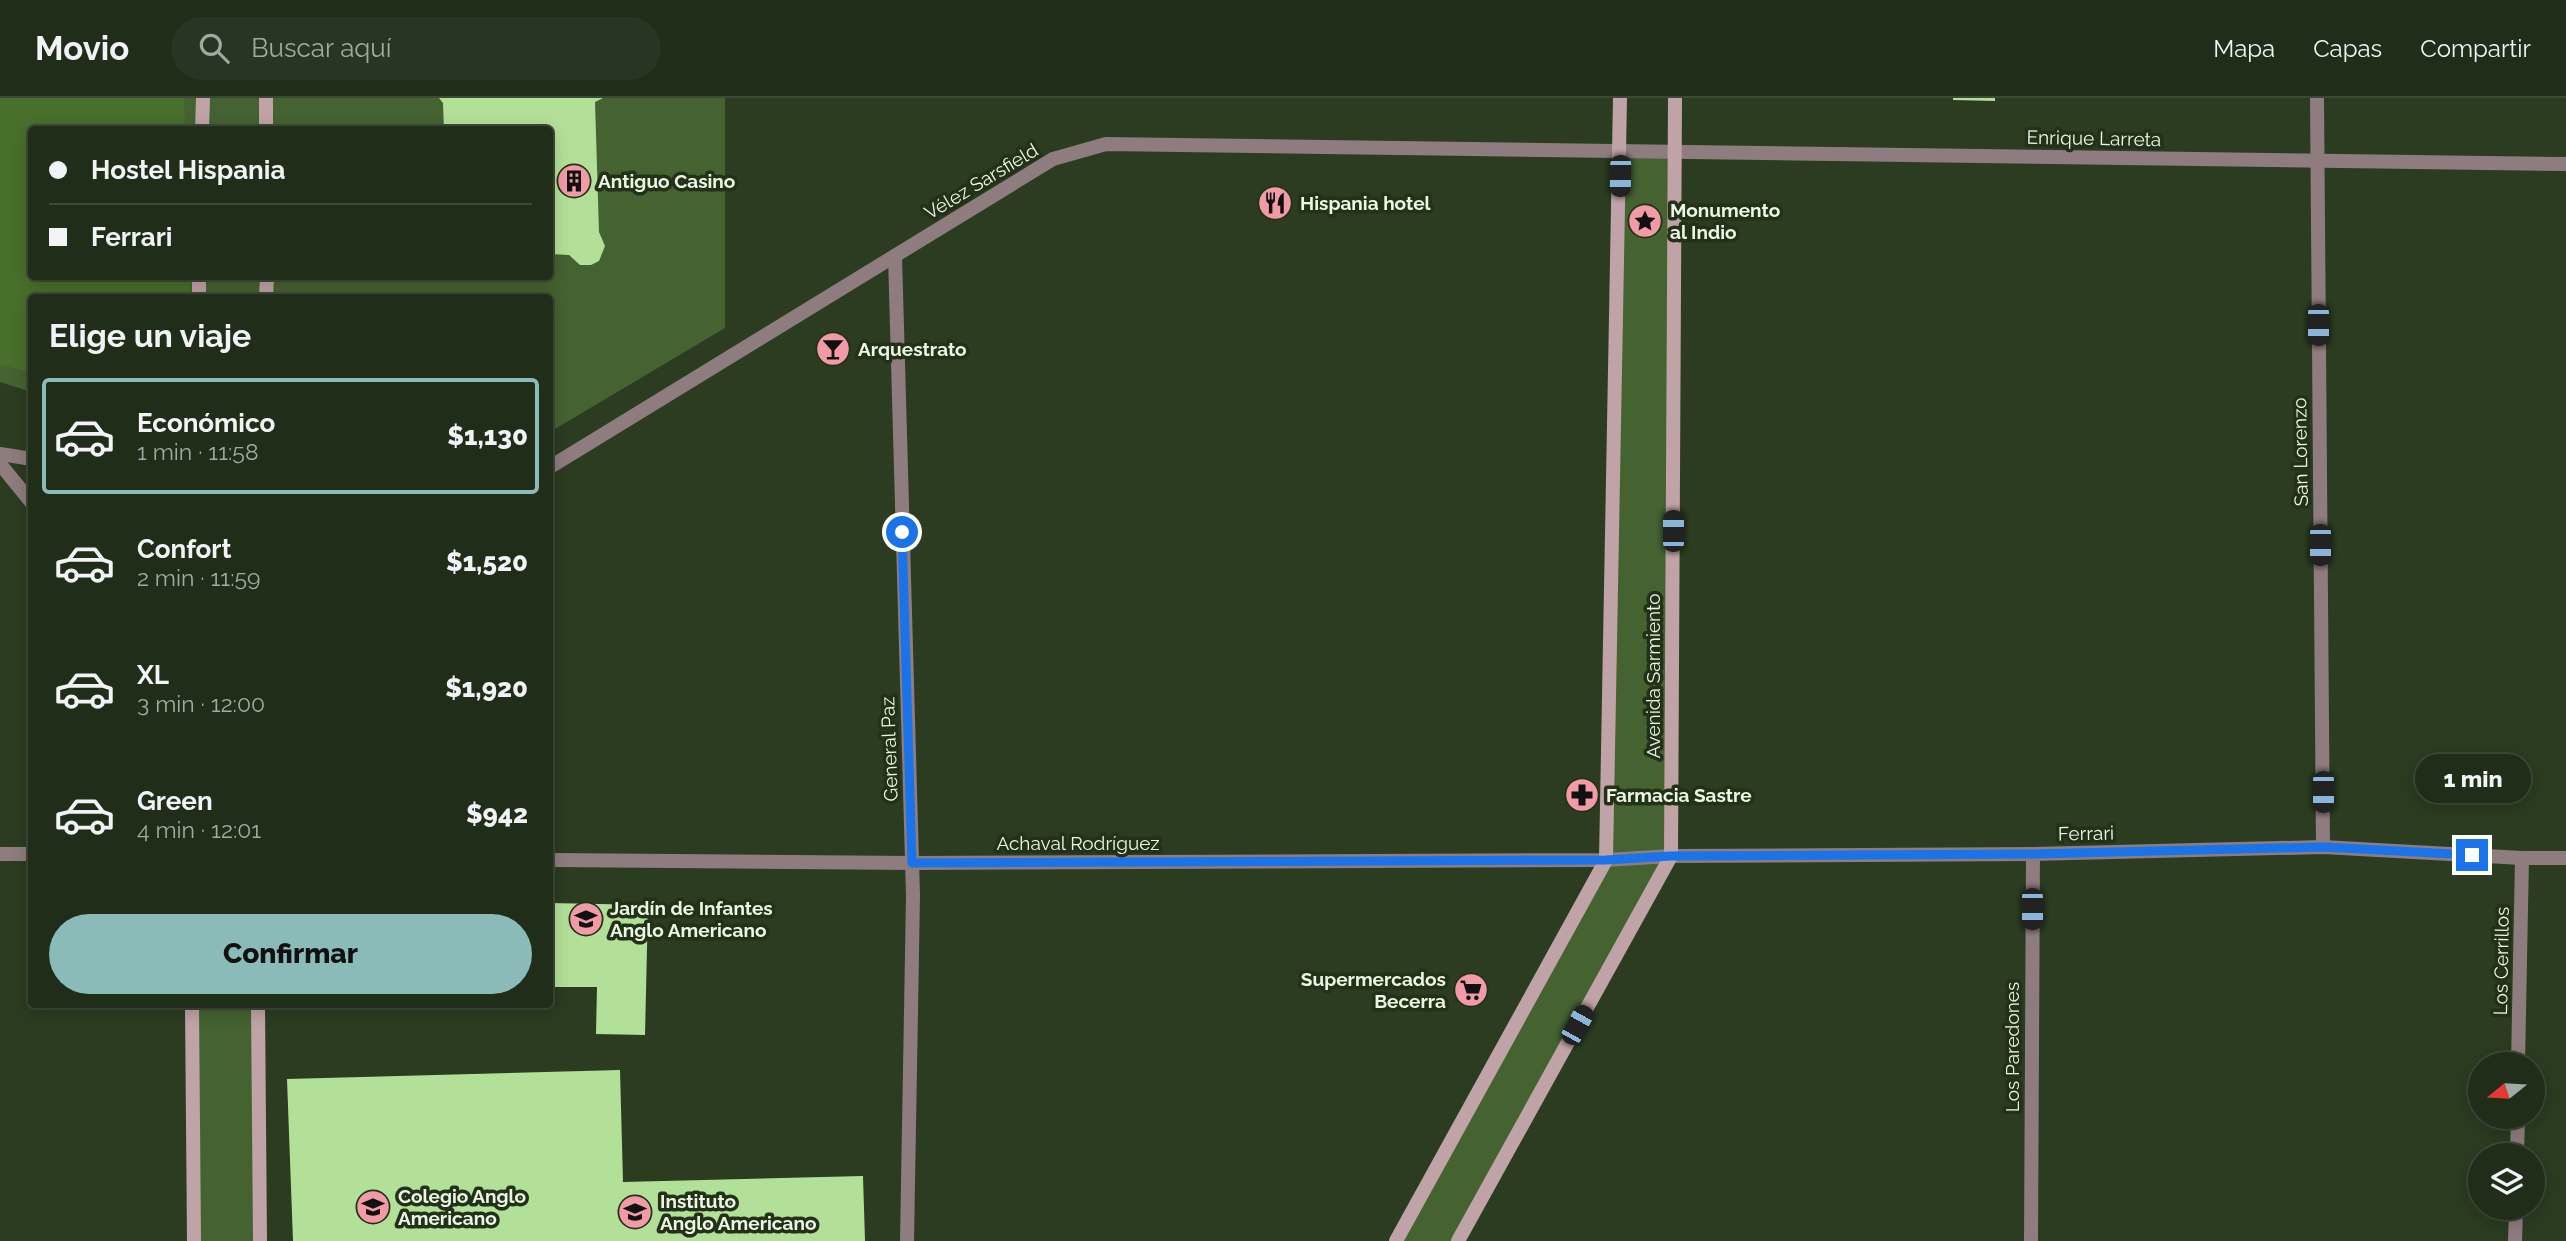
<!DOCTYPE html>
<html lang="es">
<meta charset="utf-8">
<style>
:root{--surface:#202d19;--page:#283522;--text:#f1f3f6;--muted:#a2a8a2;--line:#3d4938;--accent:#8bbbb9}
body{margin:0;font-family:Raleway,sans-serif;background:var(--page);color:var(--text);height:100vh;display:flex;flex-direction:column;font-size:26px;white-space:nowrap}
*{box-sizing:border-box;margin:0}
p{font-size:23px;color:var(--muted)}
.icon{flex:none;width:38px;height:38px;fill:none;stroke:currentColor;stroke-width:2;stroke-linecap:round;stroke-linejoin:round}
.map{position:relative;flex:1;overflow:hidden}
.panel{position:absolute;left:28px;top:196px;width:525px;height:714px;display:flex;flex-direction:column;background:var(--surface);border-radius:7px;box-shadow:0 4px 18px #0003,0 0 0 2px var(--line)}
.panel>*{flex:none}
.guide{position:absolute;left:28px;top:28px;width:525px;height:154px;border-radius:7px;box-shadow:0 4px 18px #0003,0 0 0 2px var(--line);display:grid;align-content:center;height:154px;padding:0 21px;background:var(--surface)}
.needle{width:46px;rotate:252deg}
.controls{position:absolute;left:2468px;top:954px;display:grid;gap:14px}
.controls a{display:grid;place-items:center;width:77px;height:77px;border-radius:50%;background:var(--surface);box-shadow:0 4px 18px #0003,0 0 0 2px var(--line);font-size:35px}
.end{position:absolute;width:32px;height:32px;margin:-16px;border:9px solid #1a73e8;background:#fff;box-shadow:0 0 0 4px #fff}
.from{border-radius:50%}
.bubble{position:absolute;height:49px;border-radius:24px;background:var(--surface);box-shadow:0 4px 18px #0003,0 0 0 2px var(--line);font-size:23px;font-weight:800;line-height:49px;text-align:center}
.car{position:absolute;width:21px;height:42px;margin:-21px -10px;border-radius:9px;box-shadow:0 0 5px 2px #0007;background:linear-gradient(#222 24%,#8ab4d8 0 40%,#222 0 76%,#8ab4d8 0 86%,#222 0)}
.guide b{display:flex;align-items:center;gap:24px;height:66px;font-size:26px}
.guide b+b{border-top:2px solid var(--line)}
.guide i{width:18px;height:18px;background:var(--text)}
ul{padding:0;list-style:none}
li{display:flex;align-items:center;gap:21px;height:116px;margin:0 14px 10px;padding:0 7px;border:4px solid transparent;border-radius:7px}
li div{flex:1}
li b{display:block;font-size:26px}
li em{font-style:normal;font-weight:800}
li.active{border-color:var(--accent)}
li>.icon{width:63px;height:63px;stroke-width:1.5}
h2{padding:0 21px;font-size:32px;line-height:84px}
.cta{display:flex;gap:14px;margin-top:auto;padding:14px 21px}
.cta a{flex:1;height:80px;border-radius:42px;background:var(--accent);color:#111;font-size:28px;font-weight:800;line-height:80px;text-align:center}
header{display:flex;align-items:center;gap:42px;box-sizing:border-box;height:98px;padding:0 35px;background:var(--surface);border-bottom:2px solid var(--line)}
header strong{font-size:33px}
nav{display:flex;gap:38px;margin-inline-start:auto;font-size:24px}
.search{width:490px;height:63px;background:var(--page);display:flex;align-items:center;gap:18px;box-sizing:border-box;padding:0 24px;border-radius:38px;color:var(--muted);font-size:26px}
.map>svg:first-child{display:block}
.green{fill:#456231;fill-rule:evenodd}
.forest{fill:#486f2b}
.building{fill:#b3e098}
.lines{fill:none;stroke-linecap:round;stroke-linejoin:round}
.street{stroke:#8e7c7e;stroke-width:14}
.secondary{stroke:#c0a3a6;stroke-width:14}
.route{stroke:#1a73e8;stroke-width:9}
.labels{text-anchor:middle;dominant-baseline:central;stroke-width:7;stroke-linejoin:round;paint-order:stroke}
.street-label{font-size:19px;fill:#ebf6e5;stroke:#223117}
.poi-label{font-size:19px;font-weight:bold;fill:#ebf6e5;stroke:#223117;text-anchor:start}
</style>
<header>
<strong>Movio</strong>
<div class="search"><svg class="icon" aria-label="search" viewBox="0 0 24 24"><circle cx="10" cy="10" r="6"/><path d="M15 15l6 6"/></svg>Buscar aquí</div>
<nav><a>Mapa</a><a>Capas</a><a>Compartir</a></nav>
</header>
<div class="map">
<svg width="2566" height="1143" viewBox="0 0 2566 1143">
<rect width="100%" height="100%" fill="#2b3c21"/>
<!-- green -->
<g class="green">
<path d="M0,0H725V230L550,334V200H32L31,294L0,284ZM32,32H550V178H32Z"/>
<polygon points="1621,53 1675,54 1671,758 1458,1143 1396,1143 1606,762"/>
<polygon points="196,907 252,907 256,1143 196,1143"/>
</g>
<!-- forest -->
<polygon class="forest" points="0,0 184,0 185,31 32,32 32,178 190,179 191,199 32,200 31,274 0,267"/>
<!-- building -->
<g class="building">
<polygon points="439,0 603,0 595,4 599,134 605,148 599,163 591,167 580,167 569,157 550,156 550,32 444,32 443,5"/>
<polygon points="1953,0 1995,0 1995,3 1953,2"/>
<polygon points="550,805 648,807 645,937 596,936 597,889 550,889"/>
<polygon points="620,972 623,1084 863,1078 865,1143 293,1143 287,981"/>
</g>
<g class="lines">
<!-- street -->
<g class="street">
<polyline points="2317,0 2323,749"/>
<polyline points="895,158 913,798 907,1143"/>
<polyline points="0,356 32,361"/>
<polyline points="0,366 32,405"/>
<polyline points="550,369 1053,61 1106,46 2566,66"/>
<polyline points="0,756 32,756"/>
<polyline points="550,762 912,765 1606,762 1671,758 2033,756 2323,749 2522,760 2566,760"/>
<polyline points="2518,966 2522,760"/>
<polyline points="2517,1057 2518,1018"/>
<polyline points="2031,1143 2033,756"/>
<polyline points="2515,1143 2516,1110"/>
</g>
<!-- secondary -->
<g class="secondary">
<polyline points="266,0 266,32"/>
<polyline points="202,32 203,0"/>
<polyline points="199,200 199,178"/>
<polyline points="266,200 267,178"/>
<polyline points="192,906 194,1143"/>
<polyline points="258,906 260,1143"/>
<polyline points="1396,1143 1606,762 1620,0"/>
<polyline points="1458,1143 1671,758 1675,0"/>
</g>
</g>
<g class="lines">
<!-- route -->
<polyline class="route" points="902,434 912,765 1606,762 1671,758 2033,756 2323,749 2472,757"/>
</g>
<!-- icons -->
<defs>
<g id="building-disc" transform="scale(1.75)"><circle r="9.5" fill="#f39aa7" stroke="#223117"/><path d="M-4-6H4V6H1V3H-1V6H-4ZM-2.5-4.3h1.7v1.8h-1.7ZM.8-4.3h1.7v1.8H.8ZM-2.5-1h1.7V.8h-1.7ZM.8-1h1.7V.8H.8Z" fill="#111"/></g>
<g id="restaurant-disc" transform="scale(1.75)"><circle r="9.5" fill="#f39aa7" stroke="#223117"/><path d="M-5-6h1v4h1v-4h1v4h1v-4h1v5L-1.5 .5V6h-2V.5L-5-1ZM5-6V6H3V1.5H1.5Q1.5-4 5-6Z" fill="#111"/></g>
<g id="sight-disc" transform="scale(1.75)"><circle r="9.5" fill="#f39aa7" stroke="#223117"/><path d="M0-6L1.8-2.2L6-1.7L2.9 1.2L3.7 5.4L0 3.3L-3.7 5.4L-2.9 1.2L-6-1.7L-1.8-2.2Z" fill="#111"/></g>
<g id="bar-disc" transform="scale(1.75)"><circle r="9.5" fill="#f39aa7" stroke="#223117"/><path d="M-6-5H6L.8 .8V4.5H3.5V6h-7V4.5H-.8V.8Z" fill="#111"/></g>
<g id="pharmacy-disc" transform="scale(1.75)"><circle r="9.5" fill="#f39aa7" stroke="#223117"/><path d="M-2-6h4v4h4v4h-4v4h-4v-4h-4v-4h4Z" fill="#111"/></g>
<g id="school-disc" transform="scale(1.75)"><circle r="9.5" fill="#f39aa7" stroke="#223117"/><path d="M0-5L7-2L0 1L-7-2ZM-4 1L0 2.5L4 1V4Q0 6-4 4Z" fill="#111"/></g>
<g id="supermarket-disc" transform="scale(1.75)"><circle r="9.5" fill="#f39aa7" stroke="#223117"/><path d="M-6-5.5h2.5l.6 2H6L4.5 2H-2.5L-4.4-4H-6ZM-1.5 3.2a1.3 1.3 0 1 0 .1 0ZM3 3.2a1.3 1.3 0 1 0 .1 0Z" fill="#111"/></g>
</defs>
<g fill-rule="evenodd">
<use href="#building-disc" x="574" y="83"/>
<use href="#restaurant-disc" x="1275" y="105"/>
<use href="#sight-disc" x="1645" y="123"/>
<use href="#bar-disc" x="833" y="251"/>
<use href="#pharmacy-disc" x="1582" y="697"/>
<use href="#school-disc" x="586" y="821"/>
<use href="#supermarket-disc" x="1471" y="892"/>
<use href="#school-disc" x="373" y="1109"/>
<use href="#school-disc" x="635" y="1114"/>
</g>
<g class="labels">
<!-- street labels -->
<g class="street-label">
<text transform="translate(2094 40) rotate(1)">Enrique Larreta</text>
<text transform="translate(981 83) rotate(-31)">Vélez Sarsfield</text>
<text transform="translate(2300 354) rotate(-91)">San Lorenzo</text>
<text transform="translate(1653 578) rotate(-90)">Avenida Sarmiento</text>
<text transform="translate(889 651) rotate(-92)">General Paz</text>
<text transform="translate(2086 735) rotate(-1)">Ferrari</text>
<text x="1078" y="745">Achaval Rodríguez</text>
<text transform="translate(2501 863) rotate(-89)">Los Cerrillos</text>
<text transform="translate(2012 949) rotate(-90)">Los Paredones</text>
</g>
<!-- poi labels -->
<g class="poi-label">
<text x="598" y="83">Antiguo Casino</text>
<text x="1300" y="105">Hispania hotel</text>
<text x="1670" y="112">Monumento<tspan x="1670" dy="22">al Indio</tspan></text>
<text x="858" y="251">Arquestrato</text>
<text x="1606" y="697">Farmacia Sastre</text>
<text x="610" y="810">Jardín de Infantes<tspan x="610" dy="22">Anglo Americano</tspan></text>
<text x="1446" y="881" text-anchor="end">Supermercados<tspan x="1446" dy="22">Becerra</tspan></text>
<text x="398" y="1098">Colegio Anglo<tspan x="398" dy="22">Americano</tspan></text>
<text x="660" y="1103">Instituto<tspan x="660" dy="22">Anglo Americano</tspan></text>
</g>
</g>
</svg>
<div class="controls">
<a><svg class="needle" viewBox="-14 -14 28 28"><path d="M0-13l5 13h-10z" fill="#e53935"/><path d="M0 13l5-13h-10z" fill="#a2a8a2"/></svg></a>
<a><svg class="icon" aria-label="layers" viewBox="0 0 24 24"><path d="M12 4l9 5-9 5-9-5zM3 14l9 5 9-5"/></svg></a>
</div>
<i class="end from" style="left:902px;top:434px"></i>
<i class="end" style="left:2472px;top:757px"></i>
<div class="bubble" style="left:2415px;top:656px;width:116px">1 min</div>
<i class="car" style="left:1620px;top:78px;rotate:181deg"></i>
<i class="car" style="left:2318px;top:227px;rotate:180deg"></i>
<i class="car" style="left:1673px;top:433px;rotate:0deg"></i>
<i class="car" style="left:2320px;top:447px;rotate:180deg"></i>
<i class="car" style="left:2323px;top:694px;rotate:180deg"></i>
<i class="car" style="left:2032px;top:811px;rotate:180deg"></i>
<i class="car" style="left:1577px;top:927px;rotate:29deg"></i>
<div class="guide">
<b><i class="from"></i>Hostel Hispania</b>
<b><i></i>Ferrari</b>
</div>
<section class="panel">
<h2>Elige un viaje</h2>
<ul>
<li class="active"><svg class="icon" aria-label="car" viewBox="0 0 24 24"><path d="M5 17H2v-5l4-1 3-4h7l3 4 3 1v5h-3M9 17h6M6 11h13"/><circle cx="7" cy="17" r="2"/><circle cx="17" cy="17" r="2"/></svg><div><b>Económico</b><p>1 min · 11:58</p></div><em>$1,130</em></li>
<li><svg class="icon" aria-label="car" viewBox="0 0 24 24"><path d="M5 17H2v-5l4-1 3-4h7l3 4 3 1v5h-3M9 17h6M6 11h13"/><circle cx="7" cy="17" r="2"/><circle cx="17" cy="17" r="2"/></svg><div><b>Confort</b><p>2 min · 11:59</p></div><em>$1,520</em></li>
<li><svg class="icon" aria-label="car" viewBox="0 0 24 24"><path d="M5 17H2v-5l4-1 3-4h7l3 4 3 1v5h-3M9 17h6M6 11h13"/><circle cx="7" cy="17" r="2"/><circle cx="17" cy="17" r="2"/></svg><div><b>XL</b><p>3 min · 12:00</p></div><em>$1,920</em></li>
<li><svg class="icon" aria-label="car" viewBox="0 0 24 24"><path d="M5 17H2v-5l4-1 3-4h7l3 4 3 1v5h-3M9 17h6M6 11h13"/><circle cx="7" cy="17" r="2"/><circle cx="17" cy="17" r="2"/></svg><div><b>Green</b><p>4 min · 12:01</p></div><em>$942</em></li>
</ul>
<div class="cta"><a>Confirmar</a></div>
</section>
</div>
